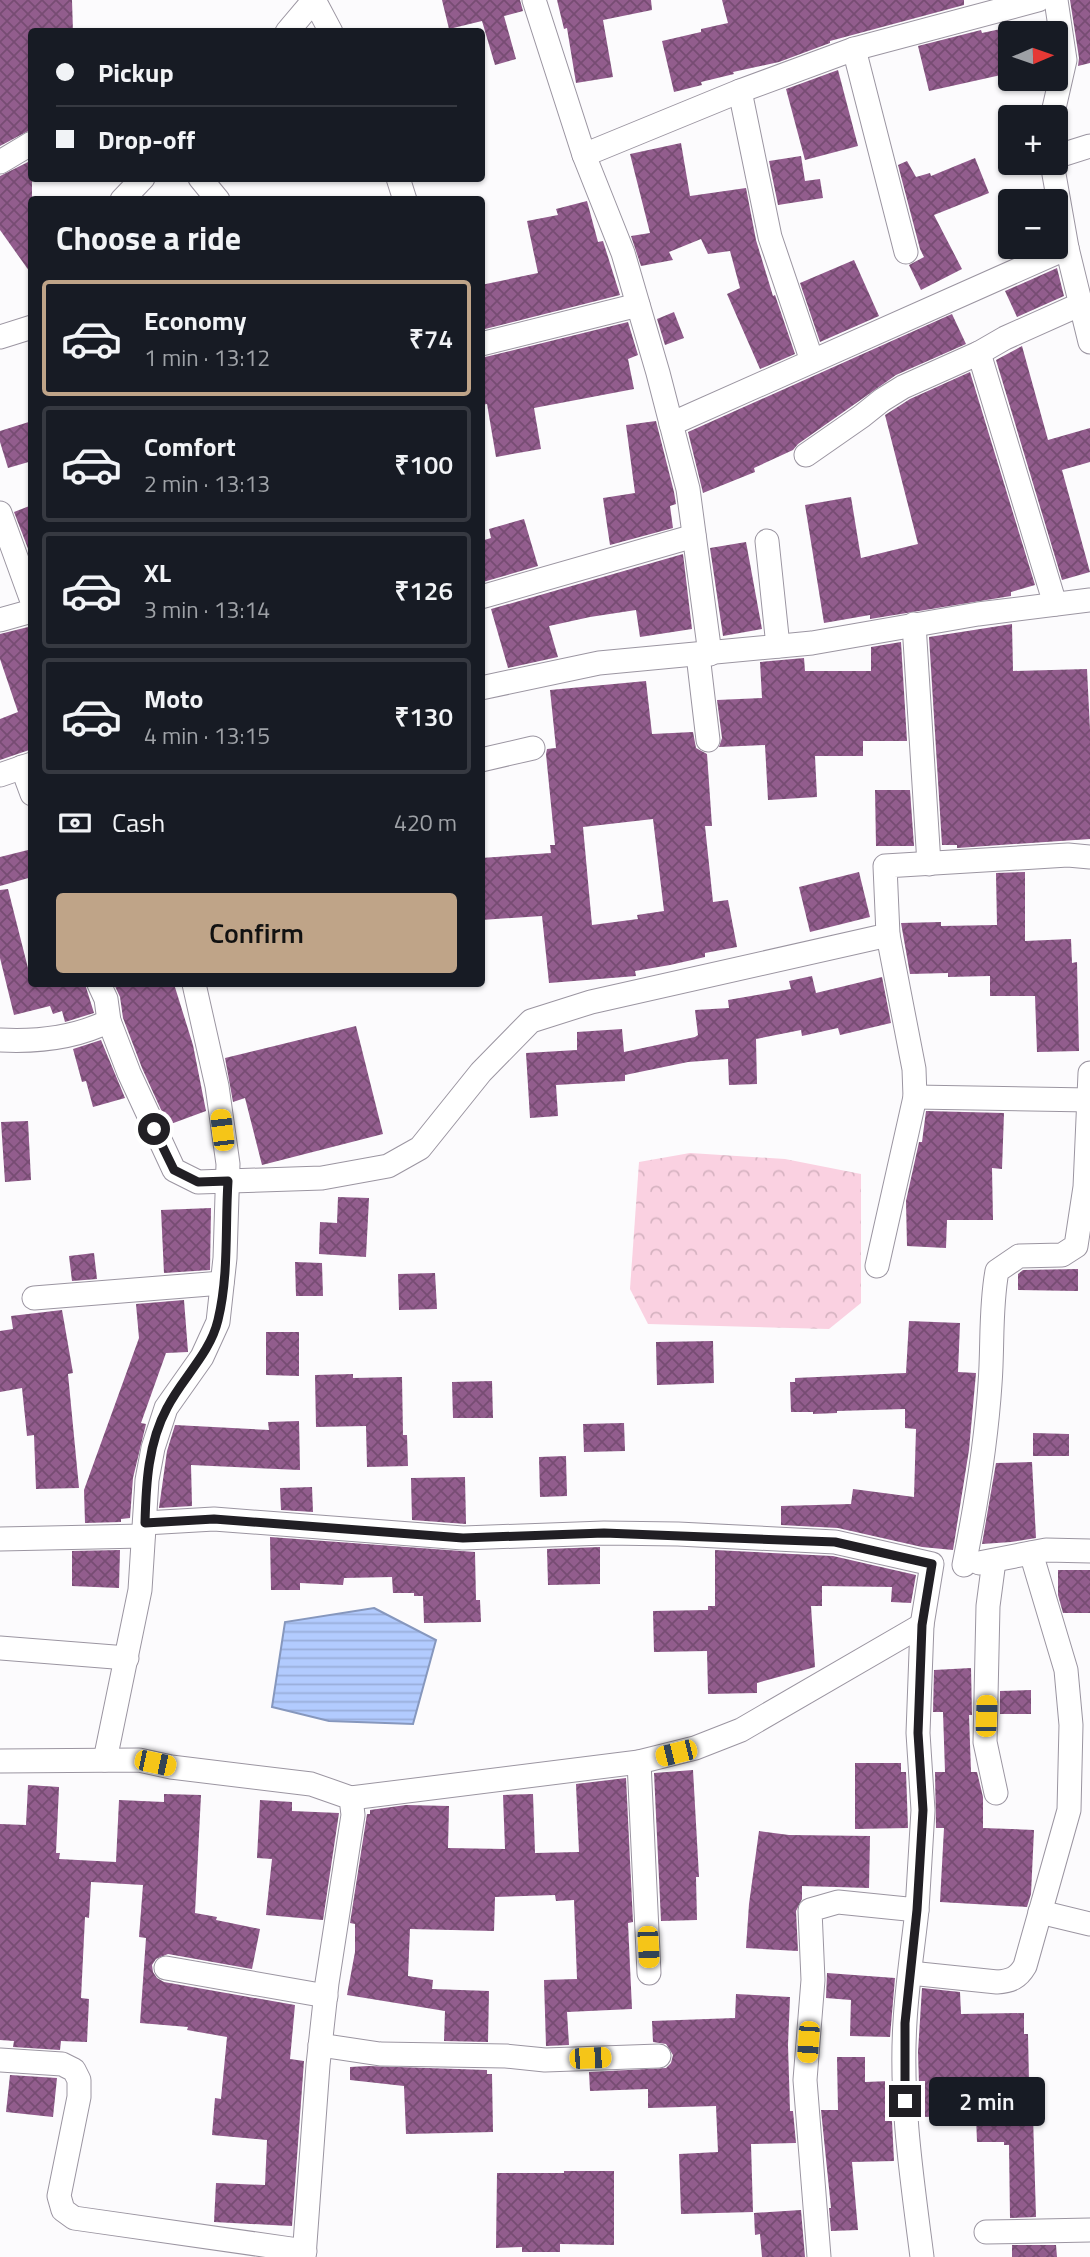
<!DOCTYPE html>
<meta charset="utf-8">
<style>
:root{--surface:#171b24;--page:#242831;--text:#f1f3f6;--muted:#9ea1a6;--line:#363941;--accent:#bfa488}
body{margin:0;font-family:"Titillium Web",sans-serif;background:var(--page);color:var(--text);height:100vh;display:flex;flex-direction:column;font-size:26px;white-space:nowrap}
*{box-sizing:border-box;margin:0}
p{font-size:23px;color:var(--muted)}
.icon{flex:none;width:38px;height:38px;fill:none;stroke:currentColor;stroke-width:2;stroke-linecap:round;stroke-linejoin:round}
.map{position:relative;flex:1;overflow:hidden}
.side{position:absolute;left:28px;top:196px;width:457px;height:791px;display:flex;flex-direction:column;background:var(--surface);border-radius:7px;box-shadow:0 2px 5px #0004}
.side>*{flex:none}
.top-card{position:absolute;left:28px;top:28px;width:457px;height:154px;border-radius:7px;box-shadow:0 2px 5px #0004;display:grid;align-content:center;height:154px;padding:0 28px;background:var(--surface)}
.needle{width:46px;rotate:88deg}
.controls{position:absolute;left:998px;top:21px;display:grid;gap:14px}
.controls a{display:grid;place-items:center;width:70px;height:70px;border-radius:7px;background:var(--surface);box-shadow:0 2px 5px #0004;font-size:35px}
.end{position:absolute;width:32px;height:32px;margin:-16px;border:9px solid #211f24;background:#fff;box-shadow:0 0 0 4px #fff}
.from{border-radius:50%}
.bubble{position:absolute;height:49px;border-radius:7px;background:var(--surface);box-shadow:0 2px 5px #0004;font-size:23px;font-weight:600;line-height:49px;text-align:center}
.car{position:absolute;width:21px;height:42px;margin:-21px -10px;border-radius:9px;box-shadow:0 0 5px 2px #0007;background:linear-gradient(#f5c518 24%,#345 0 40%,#f5c518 0 76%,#345 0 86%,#f5c518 0)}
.top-card b{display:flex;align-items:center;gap:24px;height:66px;font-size:26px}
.top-card b+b{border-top:2px solid var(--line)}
.top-card i{width:18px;height:18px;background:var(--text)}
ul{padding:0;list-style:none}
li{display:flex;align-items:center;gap:21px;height:116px;margin:0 14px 10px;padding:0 14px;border:4px solid var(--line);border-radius:7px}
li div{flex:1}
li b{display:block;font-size:26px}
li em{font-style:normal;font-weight:600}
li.active{border-color:var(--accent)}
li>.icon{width:63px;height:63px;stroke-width:1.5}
h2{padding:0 28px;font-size:32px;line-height:84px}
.pay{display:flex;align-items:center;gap:18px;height:77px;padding:0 28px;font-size:26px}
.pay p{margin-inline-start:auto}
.action{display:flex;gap:14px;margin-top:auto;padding:14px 28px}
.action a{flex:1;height:80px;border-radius:7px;background:var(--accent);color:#111;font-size:28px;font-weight:600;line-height:80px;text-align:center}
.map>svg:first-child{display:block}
.park{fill:url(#park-crowns)}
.water{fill:url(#water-rules);stroke:#8697bd;stroke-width:2}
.building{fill:url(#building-cross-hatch);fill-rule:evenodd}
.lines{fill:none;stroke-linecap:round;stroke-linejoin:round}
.street-casing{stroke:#9b95a1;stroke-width:25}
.street{stroke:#fff;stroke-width:23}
.route{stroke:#211f24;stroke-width:9}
</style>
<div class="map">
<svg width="1090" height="2257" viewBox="0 0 1090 2257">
<defs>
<pattern id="park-crowns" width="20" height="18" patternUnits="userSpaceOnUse" patternTransform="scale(1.75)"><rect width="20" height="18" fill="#fad1e1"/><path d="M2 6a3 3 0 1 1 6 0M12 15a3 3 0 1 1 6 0" fill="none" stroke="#d6b3c1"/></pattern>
<pattern id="water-rules" width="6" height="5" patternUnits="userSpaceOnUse" patternTransform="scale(1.75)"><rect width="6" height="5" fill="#b2cbfe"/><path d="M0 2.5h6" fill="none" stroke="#99aeda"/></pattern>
<pattern id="building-cross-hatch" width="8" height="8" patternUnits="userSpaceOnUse" patternTransform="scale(1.75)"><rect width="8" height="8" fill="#925d8d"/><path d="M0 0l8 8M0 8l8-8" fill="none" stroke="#774c73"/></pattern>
</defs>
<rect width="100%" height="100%" fill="#fcfbfd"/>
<!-- park -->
<polygon class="park" points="690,1153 785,1159 861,1174 861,1303 829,1329 648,1324 630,1289 639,1162"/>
<!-- water -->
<polygon class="water" points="374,1608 436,1640 413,1724 329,1721 272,1707 285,1622"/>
<!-- building -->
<g class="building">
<polygon points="0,0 72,0 73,32 32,32 32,129 0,146"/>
<polygon points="442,0 520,0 523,11 504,16 516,59 495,65 482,21 449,29"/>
<polygon points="557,0 651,0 652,10 603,20 613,77 576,83 567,28 564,29"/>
<polygon points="722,0 964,0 964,5 830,41 830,43 779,62 733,72 734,74 701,82 702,85 674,92 662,41 701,32 701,29 728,23"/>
<polygon points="1070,0 1090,0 1090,63 1078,66 1079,58"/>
<polygon points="1010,27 1010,73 929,91 918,46 981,30 982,33"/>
<polygon points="838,70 858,146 805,160 786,89"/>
<polygon points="681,143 690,196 746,188 756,240 773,296 775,295 795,354 760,369 727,294 740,288 730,251 708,254 701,239 669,252 673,260 641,266 631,236 650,233 630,154"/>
<polygon points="801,156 805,181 820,179 823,198 778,205 769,161"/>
<polygon points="975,158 989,193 934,215 962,269 921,290 909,265 924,257 920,249 898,165 907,161 916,177 930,173 931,176"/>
<polygon points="32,160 32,275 0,230 0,176"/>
<polygon points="587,201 598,242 603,241 620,295 481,330 481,285 538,273 527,221 558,215 556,209"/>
<polygon points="854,260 879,316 820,342 800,283"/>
<polygon points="1057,268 1064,296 1017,317 1005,291"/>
<polygon points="674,312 684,338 665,345 657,319"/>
<polygon points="952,314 966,344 896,375 798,444 793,450 754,468 755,472 703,493 688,432"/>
<polygon points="628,322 638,355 628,359 634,389 534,408 541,449 496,457 487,404 481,405 481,358"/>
<polygon points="1022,346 1048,440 1090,428 1090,462 1062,470 1090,572 1062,580 996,360"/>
<polygon points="970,372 1035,585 1011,592 1011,596 870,619 870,615 824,623 805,505 851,497 861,558 918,544 885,415 910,399"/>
<polygon points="32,421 32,461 8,468 0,442 0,431"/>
<polygon points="656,421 674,492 676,504 670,506 673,528 610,545 603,498 635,493 626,425"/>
<polygon points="32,505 32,559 14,512"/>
<polygon points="524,519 538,566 483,582 481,541 491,538 489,529"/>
<polygon points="746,542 762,629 723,636 710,548"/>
<polygon points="683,554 692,629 640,637 636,610 590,617 549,626 558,657 508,668 491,609"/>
<polygon points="1012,624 1013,671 1087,669 1090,730 1090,839 957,848 957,845 942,845 929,637"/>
<polygon points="32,626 32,749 0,760 0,719 18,712 0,659 0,634"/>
<polygon points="901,642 907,741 863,741 863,756 815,756 817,797 768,800 765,745 719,747 722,738 717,700 762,698 760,662 804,658 805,671 871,671 871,647"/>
<path d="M646,681L652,734L693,732L696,748L707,754L712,826H705L713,902L728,900L737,947L705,953V957L670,965L635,971L636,976L549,983L542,916L481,920V858L551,853L550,845H555L546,754L547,749L556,748L550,690ZM653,819L664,911L637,915L638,919L592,925L583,827Z"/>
<polygon points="875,790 910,790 914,846 876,846"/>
<polygon points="32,849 32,877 0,886 0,857"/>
<polygon points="859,872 870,917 810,932 799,887"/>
<polygon points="1025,872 1025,941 1071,939 1072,963 1077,962 1079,1051 1037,1052 1035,996 990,996 990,976 948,977 948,973 910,974 901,923 941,922 941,926 997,925 996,873"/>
<polygon points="8,889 32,984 85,984 94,1013 65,1022 62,1011 53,1014 50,1006 14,1015 0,958 0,890"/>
<polygon points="812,976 816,993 882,977 891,1023 840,1035 838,1028 802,1036 801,1030 756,1039 757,1084 729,1085 728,1059 688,1062 625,1075 625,1081 556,1085 558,1116 530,1118 526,1053 577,1050 577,1032 622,1029 624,1052 695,1037 698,1035 695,1010 729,1008 728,1000 791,989 789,981"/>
<polygon points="114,984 174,984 193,1045 206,1111 168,1125 142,1068 123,1018 120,997"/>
<polygon points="356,1026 383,1134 262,1165 245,1098 233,1102 225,1058"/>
<polygon points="101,1040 125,1098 93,1107 86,1081 82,1082 73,1049"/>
<polygon points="926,1111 1004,1113 1002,1169 992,1168 993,1220 947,1220 946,1248 907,1246 906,1201 919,1142 922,1142"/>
<polygon points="28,1121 31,1180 5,1182 1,1122"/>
<polygon points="338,1197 369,1198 366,1257 319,1254 320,1222 337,1223"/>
<polygon points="211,1208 210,1270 164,1273 161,1210"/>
<polygon points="94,1253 97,1279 72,1281 69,1256"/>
<polygon points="295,1262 322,1263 323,1296 296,1296"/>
<polygon points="1078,1269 1078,1291 1018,1290 1018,1274 1023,1270"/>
<polygon points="435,1273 437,1309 399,1310 398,1274"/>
<polygon points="184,1300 188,1352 166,1353 141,1423 146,1424 133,1478 130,1518 121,1519 121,1522 85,1523 84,1490 139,1338 136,1304"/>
<polygon points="62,1310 73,1373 68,1374 79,1488 36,1489 34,1435 27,1436 22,1388 0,1392 0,1331 13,1329 11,1316"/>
<polygon points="909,1321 960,1323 958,1372 976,1373 969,1450 953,1550 922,1547 838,1528 781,1525 781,1506 851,1504 853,1489 914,1497 916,1429 905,1428 905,1409 837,1411 837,1413 813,1414 813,1412 791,1412 790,1382 795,1382 795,1378 906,1373"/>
<polygon points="266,1332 299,1332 299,1376 266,1375"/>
<polygon points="713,1341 714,1383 657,1385 656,1342"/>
<polygon points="353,1374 353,1378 402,1377 403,1435 407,1435 408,1466 367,1467 366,1426 316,1427 315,1375"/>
<polygon points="492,1381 493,1418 453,1418 452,1382"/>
<polygon points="299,1421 300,1470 191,1465 192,1506 159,1508 167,1451 175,1425 269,1430 268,1422"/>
<polygon points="624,1423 625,1451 584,1452 583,1424"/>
<polygon points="1033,1433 1069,1434 1069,1456 1033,1456"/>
<polygon points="566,1456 567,1496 540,1497 539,1457"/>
<polygon points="1032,1462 1036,1538 1011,1542 982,1544 996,1463"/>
<polygon points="465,1477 466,1524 412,1520 411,1478"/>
<polygon points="312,1487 313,1512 281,1510 280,1488"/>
<polygon points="270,1537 475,1552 476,1600 480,1600 481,1622 424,1623 423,1596 414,1596 414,1593 393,1593 392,1577 344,1578 343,1585 300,1583 300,1590 271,1590"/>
<polygon points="600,1547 600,1584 548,1585 547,1549"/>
<polygon points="120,1550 119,1588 72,1586 72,1551"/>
<polygon points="715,1550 833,1556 916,1575 911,1603 891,1602 892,1587 822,1586 822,1606 811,1606 815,1667 757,1683 757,1693 708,1694 707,1651 654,1652 653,1611 708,1610 708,1606 715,1606"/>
<polygon points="1058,1570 1090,1570 1090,1613 1063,1613 1058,1595"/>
<polygon points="971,1668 972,1715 969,1715 971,1772 977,1772 983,1797 983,1828 1034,1830 1031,1894 1027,1907 940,1902 944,1828 936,1828 935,1772 945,1772 943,1712 933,1712 934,1670"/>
<polygon points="1031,1690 1031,1714 1000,1714 1000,1691"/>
<polygon points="855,1763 901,1763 901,1772 906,1772 908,1828 855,1829"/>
<polygon points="693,1770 699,1877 696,1877 697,1920 661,1921 654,1773"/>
<polygon points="626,1778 633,1922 628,1923 632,2009 567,2012 569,2045 546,2046 544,1980 577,1979 574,1900 556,1901 555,1895 495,1897 494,1931 410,1929 408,1976 433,1980 432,1989 489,1991 488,2042 444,2041 445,2011 347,1995 355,1952 355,1924 350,1923 367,1814 370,1814 370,1810 406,1805 449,1806 448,1848 505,1849 503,1795 533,1794 535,1853 579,1852 576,1784"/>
<polygon points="28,1785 59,1787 56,1853 60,1853 59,1859 116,1862 119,1800 164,1802 164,1794 201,1795 195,1913 217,1917 216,1920 260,1929 252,1969 168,1954 156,1959 152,1965 153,1972 157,1978 164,1982 295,2005 290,2059 304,2061 292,2226 214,2222 216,2183 265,2185 267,2140 212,2135 215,2098 221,2099 227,2037 187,2030 188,2027 140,2023 146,1938 139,1937 143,1885 91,1882 89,1918 85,1917 81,1998 89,1999 87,2042 61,2041 60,2050 13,2047 14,2041 0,2040 0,1824 26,1825"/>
<polygon points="260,1800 292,1802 292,1811 339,1813 323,1920 266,1915 272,1859 257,1858"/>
<polygon points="759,1831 789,1835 870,1836 869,1888 802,1886 802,1899 796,1911 798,1951 746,1948 749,1904"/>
<polygon points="827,1973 895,1978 890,2037 850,2036 851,2000 826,1998"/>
<polygon points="922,1988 960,1992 961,2014 1024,2013 1024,2034 1028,2034 1029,2082 1032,2082 1036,2217 1010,2218 1009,2145 1004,2145 1004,2142 977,2142 976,2116 920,2117 918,2052"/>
<polygon points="736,1994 790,1997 788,2045 790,2111 793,2111 796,2143 751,2144 753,2212 681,2214 679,2154 718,2152 716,2106 648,2108 648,2089 590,2091 589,2072 666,2068 671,2063 673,2055 666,2044 653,2042 652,2021 735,2018"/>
<polygon points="837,2057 865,2057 865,2082 890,2081 894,2161 852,2162 858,2230 831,2231 829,2208 831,2208 821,2110 838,2110"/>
<polygon points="368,2066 487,2070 487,2074 492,2074 493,2132 406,2134 404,2086 350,2080 350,2067"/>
<polygon points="10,2075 57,2078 53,2117 6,2112"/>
<polygon points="564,2171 614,2171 614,2245 560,2244 560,2252 522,2252 522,2247 496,2248 497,2173 564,2173"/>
<polygon points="801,2210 805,2257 762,2257 760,2234 755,2235 754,2213"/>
<polygon points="1012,2245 1056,2245 1057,2257 1012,2257"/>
</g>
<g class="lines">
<!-- street casing -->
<g class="street-casing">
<g id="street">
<polyline points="314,0 331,32"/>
<polyline points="534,0 584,155 623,253 658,373 688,489 710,654"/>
<polyline points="287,32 314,0"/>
<polyline points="854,49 906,252"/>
<polyline points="740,91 770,237 812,361"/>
<polyline points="1052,117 1065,60 1056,0"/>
<polyline points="584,155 740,91 854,49 1038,0"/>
<polyline points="1055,157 1090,146"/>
<polyline points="0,162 32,143"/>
<polyline points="1052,163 1067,248 1090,342"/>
<polyline points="200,178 218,200"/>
<polyline points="398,178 405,200"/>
<polyline points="122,200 143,178"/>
<polyline points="0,337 32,327"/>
<polyline points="481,344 638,305"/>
<polyline points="979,353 1055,604"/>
<polyline points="671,424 1067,248"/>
<polyline points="806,455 862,416 882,400 903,387 979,353 1005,338 1081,304"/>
<polyline points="0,513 32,601"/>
<polyline points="767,541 778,646"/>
<polyline points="481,597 694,536"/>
<polyline points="0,620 32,611"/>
<polyline points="914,624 929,864"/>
<polyline points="698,655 708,740"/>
<polyline points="481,688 599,663 812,643 978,614 1090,600"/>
<polyline points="481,760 533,748"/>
<polyline points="22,767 32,794"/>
<polyline points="0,775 32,764"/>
<polyline points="109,1021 129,1073 174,1170 198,1182 322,1178 388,1166 420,1148 481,1072 531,1021 591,1002 888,935 885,866 1068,855 1090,857"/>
<path d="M0,1040C38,1042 75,1038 109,1021L106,999L99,984"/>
<polyline points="915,1097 1090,1100"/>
<polyline points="877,1266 915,1097 914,1069 888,935"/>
<polyline points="34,1298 222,1283"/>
<polyline points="145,1523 214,1519 463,1538 604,1533 678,1534 835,1542 932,1564 922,1625 918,1733 923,1810 917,1910 838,1902 810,1910 813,1980 805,2080 819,2257"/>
<polyline points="0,1539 143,1536"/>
<polyline points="994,1561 988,1606 985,1742 996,1793"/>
<polyline points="979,1563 1046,1550 1090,1551"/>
<path d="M964,1565C976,1505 986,1445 990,1384C993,1346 990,1309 997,1271L1019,1256L1062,1255L1076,1246L1085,1187L1090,1073"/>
<polyline points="0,1648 127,1658"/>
<polyline points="105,1760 140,1590 147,1480 153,1448 166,1408 202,1357 218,1322 225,1258 228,1164 217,1086 194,984"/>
<polyline points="0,1761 139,1760 171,1767 311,1784 351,1798 353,1815 327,1983 318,2065 304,2257"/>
<polyline points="639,1762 649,1973"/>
<polyline points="351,1798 639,1762 695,1748 741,1730 922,1625"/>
<path d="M917,1910C913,1947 907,1985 905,2022C900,2101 912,2179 922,2257"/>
<polyline points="1040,1912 1090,1924"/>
<polyline points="166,1968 326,1996"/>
<path d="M910,1973L997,1982C1011,1981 1018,1978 1025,1966L1069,1810L1071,1725L1066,1670L1031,1553"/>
<polyline points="320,2045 380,2054 506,2056 545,2060 659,2056"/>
<polyline points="0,2060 62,2064 74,2070 79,2080 79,2097 59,2196 63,2210 74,2218 305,2251"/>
<polyline points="986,2232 1090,2230"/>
</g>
</g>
<!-- street -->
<use href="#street" class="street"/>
</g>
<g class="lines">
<!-- route -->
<path class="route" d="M154,1129L174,1170L198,1182L228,1181C225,1227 229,1275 218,1320C210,1354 182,1378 167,1408C148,1443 146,1484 145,1523L214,1519L463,1538L604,1533L835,1542L932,1564L922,1625L918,1733L923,1810L917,1910L905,2023V2101"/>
</g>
</svg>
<div class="controls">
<a><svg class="needle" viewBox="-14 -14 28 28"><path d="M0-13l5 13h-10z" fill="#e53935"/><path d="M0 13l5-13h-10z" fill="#9ea1a6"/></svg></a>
<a>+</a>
<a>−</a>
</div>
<i class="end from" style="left:154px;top:1129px"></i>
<i class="end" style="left:905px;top:2101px"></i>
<div class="bubble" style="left:929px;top:2077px;width:116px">2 min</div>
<i class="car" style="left:222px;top:1130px;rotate:353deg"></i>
<i class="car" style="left:986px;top:1716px;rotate:2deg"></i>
<i class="car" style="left:676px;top:1753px;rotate:256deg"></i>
<i class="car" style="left:155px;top:1763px;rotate:102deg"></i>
<i class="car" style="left:648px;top:1947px;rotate:177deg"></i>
<i class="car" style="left:808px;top:2042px;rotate:184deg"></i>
<i class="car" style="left:590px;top:2058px;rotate:88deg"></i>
<div class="top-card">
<b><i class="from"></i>Pickup</b>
<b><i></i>Drop-off</b>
</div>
<section class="side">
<h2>Choose a ride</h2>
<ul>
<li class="active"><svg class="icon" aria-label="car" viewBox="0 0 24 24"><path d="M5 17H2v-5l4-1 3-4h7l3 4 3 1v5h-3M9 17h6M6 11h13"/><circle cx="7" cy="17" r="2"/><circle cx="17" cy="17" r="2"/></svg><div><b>Economy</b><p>1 min · 13:12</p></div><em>₹74</em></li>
<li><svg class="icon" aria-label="car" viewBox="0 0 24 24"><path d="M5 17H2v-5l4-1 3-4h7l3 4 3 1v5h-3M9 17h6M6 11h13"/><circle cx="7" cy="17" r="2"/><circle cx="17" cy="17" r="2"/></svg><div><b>Comfort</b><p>2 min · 13:13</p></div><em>₹100</em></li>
<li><svg class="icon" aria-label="car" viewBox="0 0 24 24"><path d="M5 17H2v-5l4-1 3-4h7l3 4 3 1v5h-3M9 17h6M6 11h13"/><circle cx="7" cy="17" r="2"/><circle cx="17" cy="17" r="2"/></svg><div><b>XL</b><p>3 min · 13:14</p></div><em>₹126</em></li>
<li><svg class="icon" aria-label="car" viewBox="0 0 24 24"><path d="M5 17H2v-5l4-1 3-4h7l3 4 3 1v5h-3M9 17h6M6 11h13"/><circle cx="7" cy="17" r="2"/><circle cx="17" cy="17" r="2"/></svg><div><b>Moto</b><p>4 min · 13:15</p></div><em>₹130</em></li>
</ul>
<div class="pay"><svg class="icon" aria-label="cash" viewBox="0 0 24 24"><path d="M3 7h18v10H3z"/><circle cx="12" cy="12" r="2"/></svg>Cash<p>420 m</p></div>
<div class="action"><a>Confirm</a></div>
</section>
</div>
